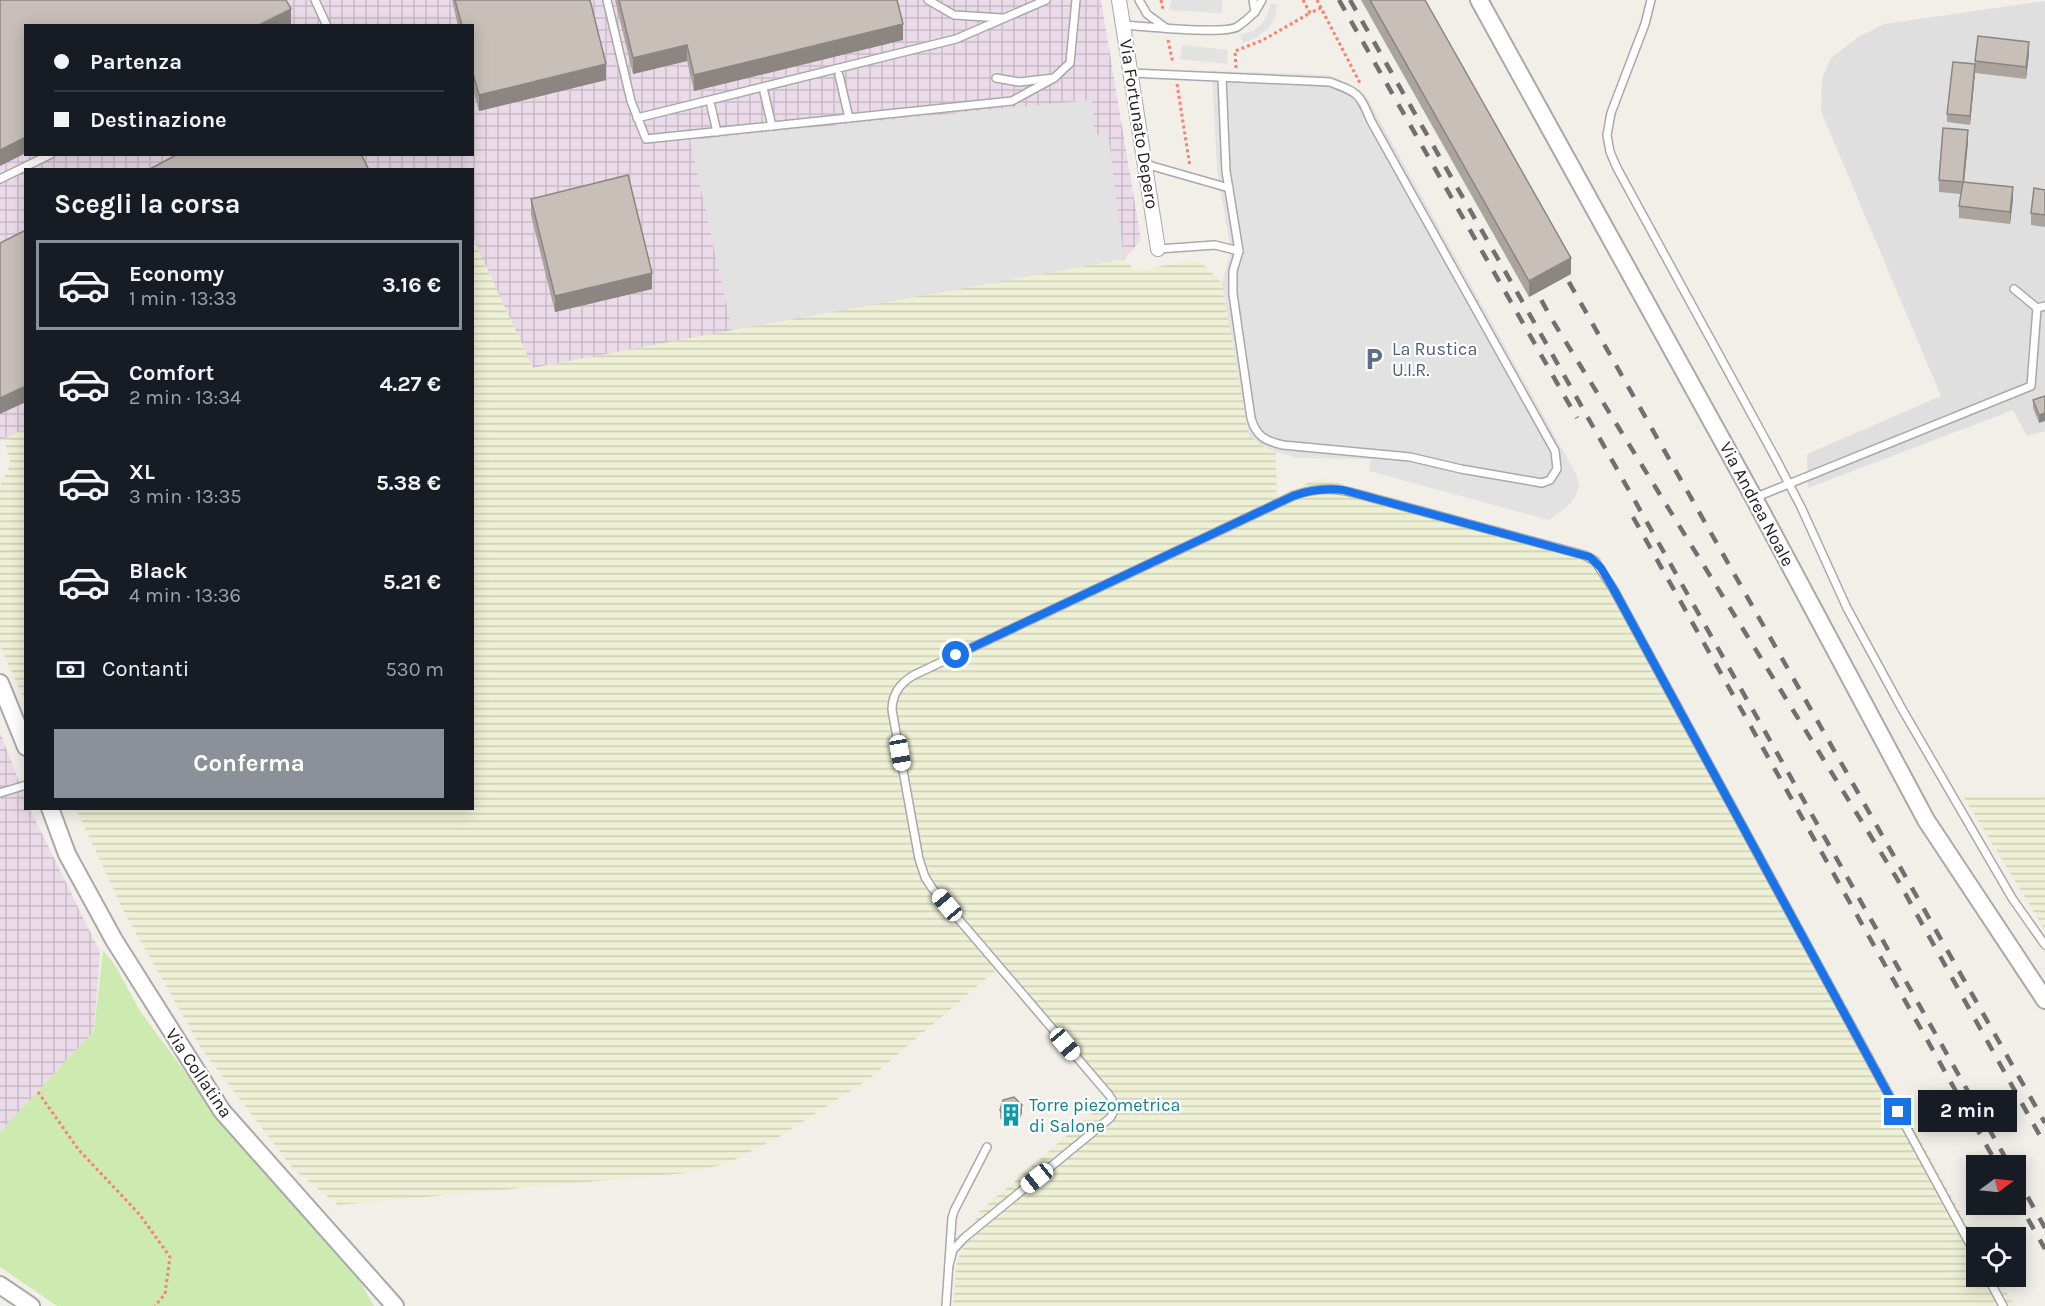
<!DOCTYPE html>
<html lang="it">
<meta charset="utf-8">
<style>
:root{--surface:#171b24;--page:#242831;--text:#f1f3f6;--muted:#9ea1a6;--line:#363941;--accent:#8c9099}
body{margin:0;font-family:Karla,sans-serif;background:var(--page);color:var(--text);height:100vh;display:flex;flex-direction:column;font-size:22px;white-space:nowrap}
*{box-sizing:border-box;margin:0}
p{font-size:20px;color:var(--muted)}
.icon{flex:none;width:33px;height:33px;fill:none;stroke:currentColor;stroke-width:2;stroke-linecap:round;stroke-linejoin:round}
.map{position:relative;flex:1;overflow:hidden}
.details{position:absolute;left:24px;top:168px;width:450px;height:642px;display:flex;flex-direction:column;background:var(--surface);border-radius:0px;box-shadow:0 3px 15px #0003}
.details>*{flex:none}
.top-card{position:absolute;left:24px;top:24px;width:450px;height:132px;border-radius:0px;box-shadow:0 3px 15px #0003;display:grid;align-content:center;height:132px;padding:0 30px;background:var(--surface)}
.needle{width:39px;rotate:75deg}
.tools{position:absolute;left:1966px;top:1155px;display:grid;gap:12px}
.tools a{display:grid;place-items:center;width:60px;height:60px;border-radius:0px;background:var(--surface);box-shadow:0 3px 15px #0003;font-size:30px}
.end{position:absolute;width:27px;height:27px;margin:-14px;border:8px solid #1a73e8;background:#fff;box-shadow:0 0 0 3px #fff}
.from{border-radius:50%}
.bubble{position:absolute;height:42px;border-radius:0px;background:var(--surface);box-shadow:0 3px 15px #0003;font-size:20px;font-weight:700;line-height:42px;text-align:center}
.car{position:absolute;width:18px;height:36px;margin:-18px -9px;border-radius:8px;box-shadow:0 0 4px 2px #0007;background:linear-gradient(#fff 24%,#345 0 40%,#fff 0 76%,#345 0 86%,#fff 0)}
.top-card b{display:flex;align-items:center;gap:21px;height:57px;font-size:22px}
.top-card b+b{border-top:2px solid var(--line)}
.top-card i{width:15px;height:15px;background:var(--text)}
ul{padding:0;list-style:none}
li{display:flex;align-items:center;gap:18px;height:90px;margin:0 12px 9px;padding:0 18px;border:3px solid transparent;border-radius:0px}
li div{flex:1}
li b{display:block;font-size:22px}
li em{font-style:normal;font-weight:700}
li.active{border-color:var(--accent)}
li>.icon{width:54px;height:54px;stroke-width:1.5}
h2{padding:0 30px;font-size:27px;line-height:72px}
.pay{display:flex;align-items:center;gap:15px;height:66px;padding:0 30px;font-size:22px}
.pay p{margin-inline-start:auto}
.button{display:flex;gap:12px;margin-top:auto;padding:12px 30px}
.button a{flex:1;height:69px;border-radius:0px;background:var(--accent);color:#fff;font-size:24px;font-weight:700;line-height:69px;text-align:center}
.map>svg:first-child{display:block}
.residential{fill:#e0dfdf}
.industrial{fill:url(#industrial-grid);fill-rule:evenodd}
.farmland{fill:url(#farmland-rules)}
.grass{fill:#cdebb0}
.parking{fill:#e2e2e2}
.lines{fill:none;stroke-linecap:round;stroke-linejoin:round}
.service-casing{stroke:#a9a9a9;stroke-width:10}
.minor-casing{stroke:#a9a9a9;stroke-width:16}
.tertiary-casing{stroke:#a9a9a9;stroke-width:20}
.path{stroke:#fa8072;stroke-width:3;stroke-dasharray:3 3;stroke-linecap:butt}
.service{stroke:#fff;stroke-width:7}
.minor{stroke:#fff;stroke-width:14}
.tertiary{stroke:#fff;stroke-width:16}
.rail{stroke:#707070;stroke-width:4.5;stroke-dasharray:12 12;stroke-linecap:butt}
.wall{fill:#aba49e}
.shaded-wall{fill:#8b8681}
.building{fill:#c7bfb8;stroke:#8b8681;stroke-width:1.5}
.route{stroke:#1a73e8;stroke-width:8}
.labels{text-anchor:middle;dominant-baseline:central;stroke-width:4.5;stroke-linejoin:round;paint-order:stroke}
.street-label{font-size:18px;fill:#222;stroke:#fff}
.service-label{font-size:18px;fill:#4e5e75;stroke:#fff;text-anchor:start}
.culture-label{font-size:18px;fill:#0d838f;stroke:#fff;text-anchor:start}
</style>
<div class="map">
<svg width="2045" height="1306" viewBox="0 0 2045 1306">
<defs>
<pattern id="industrial-grid" width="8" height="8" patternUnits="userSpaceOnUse" patternTransform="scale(1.5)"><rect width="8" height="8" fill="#ebdbe8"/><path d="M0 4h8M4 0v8" fill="none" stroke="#c9bcc7"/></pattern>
<pattern id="farmland-rules" width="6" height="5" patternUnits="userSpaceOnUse" patternTransform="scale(1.5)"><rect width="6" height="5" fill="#eef0d5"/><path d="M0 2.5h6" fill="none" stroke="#ccceb7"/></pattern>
</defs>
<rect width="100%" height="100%" fill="#f2efe9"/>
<!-- residential -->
<polygon class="residential" points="2045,1 2045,431 2027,436 2013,410 1808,488 1807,454 1941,396 1821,111 1822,79 1831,58 1857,38 1884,24"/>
<!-- industrial -->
<g class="industrial">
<path d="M0,0H1101L1141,240L1124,259L533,368L473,238L472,170H26L25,429L0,441ZM26,26H472V154H26Z"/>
<polygon points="0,732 25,797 26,808 30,809 100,952 94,1031 0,1132"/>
</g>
<!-- farmland -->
<g class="farmland">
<polygon points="473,238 533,368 732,330 1124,259 1136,271 1194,260 1201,262 1222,283 1249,435 1259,444 1276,452 1277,497 1319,478 1598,554 1977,1243 1977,1276 1997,1277 2015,1306 953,1306 957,1261 979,1212 1112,1096 996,970 869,1079 779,1137 726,1164 686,1173 338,1205 294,1170 203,1051 124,912 76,809 472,808"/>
<polygon points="25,429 25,701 0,646 0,486 11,464 4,439"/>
<polygon points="2045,795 2045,930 1963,796"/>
</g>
<!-- grass -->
<polygon class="grass" points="103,950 116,967 140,1011 221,1121 273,1182 353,1269 374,1306 57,1306 0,1267 0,1132 94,1031"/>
<!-- parking -->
<g class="parking">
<polygon points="1171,0 1222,0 1222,13 1169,10"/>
<polygon points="1271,3 1277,4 1275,17 1268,29 1254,39 1243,43 1240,35 1253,31 1262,24 1268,14"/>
<polygon points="1182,45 1228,50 1227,64 1180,59"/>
<polygon points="1212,71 1329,75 1365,94 1576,474 1579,487 1575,497 1568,506 1549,520 1369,471 1371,459 1298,458 1276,452 1259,444 1249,435 1222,283 1231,251 1217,168"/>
<polygon points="1092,100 1095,135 1108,133 1124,259 732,330 690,140"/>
</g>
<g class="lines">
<!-- service casing -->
<g class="service-casing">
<g id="service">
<polyline points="315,0 327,26"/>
<polyline points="607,0 631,101 646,139 1012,101 1054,78"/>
<polyline points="928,0 954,15 1002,18"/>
<polyline points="1139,0 1147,14 1166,28"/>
<polyline points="1651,0 1645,24 1611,113 1607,135 1610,152 1617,168 1776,459 1801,507 1847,608 1902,709 2012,898 2045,945"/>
<polyline points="1255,12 1262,0"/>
<path d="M1123,25C1143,26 1222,35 1237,27C1243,23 1250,17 1255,12L1253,0"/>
<path d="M1131,73L1330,82C1359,93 1359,93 1371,121L1555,451L1557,469L1550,480L1542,483L1461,469L1410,457L1283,445C1265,441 1256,436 1251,418L1233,294V271L1239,251L1226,171L1222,78"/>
<polyline points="839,75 849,118"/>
<polyline points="996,78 1019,82 1054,78 1070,63 1076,0"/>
<polyline points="764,92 772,126"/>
<polyline points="711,106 717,132"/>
<polyline points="637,118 956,39 1046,0"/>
<polyline points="1145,164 1229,188"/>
<polyline points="0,179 51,154"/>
<polyline points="1158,249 1215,245 1239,251"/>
<polyline points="2014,289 2037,308"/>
<polyline points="1754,498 2031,386 2037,308 2045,306"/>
<polyline points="0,793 26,785"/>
<path d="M949,1265L953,1250L964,1238L1110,1118C1116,1110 1115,1104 1109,1095L932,888L925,877L919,859L892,710C892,694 900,683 914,675L1293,496C1316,487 1335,488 1358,494L1584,555L1595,561L1614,590L1977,1257"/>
<polyline points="1987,1276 2003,1306"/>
<polyline points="946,1306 952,1218 954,1211 987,1147"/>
</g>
</g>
<!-- minor casing -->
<g class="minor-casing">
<polyline id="minor" points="1119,0 1158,249"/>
</g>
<!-- tertiary casing -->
<g class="tertiary-casing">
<g id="tertiary">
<polyline points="1479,0 1754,498 1926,820 2045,1000"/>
<polyline points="0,683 26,747"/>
<polyline points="50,808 67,854 114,940 222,1111 395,1306"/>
<polyline points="0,1285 31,1306"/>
</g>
</g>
<!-- path -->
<g class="path">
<polyline points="1161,0 1163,10"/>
<polyline points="1303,0 1310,13 1321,8 1360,83"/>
<polyline points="1317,0 1321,8"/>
<polyline points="1168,40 1173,63"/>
<polyline points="1236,68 1235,51 1263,40 1310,13"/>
<polyline points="1177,84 1190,167"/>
<polyline points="38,1092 78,1149 140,1215 170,1257 165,1294 155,1306"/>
</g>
<!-- service -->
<use href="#service" class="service"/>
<!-- minor -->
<use href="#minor" class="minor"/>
<!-- tertiary -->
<use href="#tertiary" class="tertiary"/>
<!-- rail -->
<g class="rail">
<polyline points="1339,0 1577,418"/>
<polyline points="1350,0 1534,322 2010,1166"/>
<polyline points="1557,261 2045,1123"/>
<polyline points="1530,279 1551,318 1896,877 2045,1145"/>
<polyline points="1633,517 1998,1166"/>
<polyline points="2016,1176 2045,1228"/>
<polyline points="2016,1198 2045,1249"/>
</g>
</g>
<!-- wall -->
<g class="wall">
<polygon points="452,0 590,0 606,80 479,111 472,86 472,26 458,26"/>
<polygon points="615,0 897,0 903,40 694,91 687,61 633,74"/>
<polygon points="1361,0 1425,0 1571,274 1529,297"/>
<polygon points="2029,54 2026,79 1975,73 1970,125 1947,122 1947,114 1975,64 1975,61"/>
<polygon points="1968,142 1964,182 2013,199 2010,224 1959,218 1959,206 1961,194 1939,192 1939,180"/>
<polygon points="2045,190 2045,227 2031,225 2031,213"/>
<polygon points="531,199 652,289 555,312 531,215"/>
<polygon points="2045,396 2039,423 2033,408 2033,400"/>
<polygon points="1000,1110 1022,1113 1018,1125 1007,1128 1000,1118"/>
</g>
<!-- shaded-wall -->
<g class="shaded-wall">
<polygon points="291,9 291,25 257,26"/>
<polygon points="903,24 903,40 694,91 694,75"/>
<polygon points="2029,42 2029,54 2026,79 2026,67"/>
<polygon points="687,45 687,61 633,74 633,58"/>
<polygon points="606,64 606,80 479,111 479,95"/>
<polygon points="1975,64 1975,73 1970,125 1970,116"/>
<polygon points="1968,130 1968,142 1963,194 1963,182"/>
<polygon points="26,137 26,153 0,166 0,150"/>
<polygon points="2013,187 2013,199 2010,224 2010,212"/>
<polygon points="1571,258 1571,274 1529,297 1529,281"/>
<polygon points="652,273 652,289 555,312 555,296"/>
<polygon points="26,386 26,402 0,414 0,398"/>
<polygon points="2045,413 2045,421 2039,423 2039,415"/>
<polygon points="1022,1105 1022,1113 1018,1125 1007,1128 1007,1120"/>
</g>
<!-- building -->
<g class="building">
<polygon points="0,0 286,0 291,9 257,26 26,26 26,137 0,150"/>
<polygon points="455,0 590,0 606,64 479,95 472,70 472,26 462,26"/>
<polygon points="619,0 897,0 903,24 694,75 687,45 633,58"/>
<polygon points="1370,0 1425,0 1571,258 1529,281"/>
<polygon points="1978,36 2029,42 2026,67 1975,61"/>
<polygon points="1953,62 1975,64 1970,116 1947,114"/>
<polygon points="1943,128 1968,130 1963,182 1939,180"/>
<polygon points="178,154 361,154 369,170 148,170"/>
<polygon points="628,175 652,273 555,296 531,199"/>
<polygon points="1963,182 2013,187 2010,212 1959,206"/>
<polygon points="2034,188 2045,190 2045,215 2031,213"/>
<polygon points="26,230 26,386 0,398 0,243"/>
<polygon points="2045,396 2045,413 2039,415 2033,400"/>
<polygon points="1014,1097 1022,1105 1018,1117 1007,1120 1000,1110 1003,1100"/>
</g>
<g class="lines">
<!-- route -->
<path class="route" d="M956,655L1293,496C1310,490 1325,488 1343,490L1590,557L1601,568L1614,590L1898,1112"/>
</g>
<!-- icons -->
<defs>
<g id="parking-bare" transform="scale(1.8)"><path d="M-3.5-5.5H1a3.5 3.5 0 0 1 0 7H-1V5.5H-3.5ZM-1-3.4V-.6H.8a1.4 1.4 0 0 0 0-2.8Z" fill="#5c6f8a" stroke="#fff" stroke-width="2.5" paint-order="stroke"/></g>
<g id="building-bare" transform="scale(1.8)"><path d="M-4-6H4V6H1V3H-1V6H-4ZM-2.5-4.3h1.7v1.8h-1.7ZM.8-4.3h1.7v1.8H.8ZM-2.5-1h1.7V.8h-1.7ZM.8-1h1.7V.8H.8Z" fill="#0f9aa8" stroke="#fff" stroke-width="2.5" paint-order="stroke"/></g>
</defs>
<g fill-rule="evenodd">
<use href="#parking-bare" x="1374" y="359"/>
<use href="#building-bare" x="1011" y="1115"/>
</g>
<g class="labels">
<!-- street labels -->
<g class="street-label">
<text transform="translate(1139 124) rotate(81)">Via Fortunato Depero</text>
<text transform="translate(1757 504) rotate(62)">Via Andrea Noale</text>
<text transform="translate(199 1073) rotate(56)">Via Collatina</text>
</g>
<!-- service labels -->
<g class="service-label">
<text x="1392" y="349">La Rustica<tspan x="1392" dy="21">U.I.R.</tspan></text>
</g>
<!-- culture labels -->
<g class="culture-label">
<text x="1029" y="1105">Torre piezometrica<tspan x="1029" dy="21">di Salone</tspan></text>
</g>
</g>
</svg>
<div class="tools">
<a><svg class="needle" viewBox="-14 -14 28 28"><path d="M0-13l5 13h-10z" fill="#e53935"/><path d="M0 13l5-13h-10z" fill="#9ea1a6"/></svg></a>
<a><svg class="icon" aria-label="locate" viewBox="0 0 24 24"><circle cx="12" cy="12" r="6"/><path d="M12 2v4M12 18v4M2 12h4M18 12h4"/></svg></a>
</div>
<i class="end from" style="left:956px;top:655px"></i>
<i class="end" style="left:1898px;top:1112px"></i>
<div class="bubble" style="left:1918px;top:1090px;width:99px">2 min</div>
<i class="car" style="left:900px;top:753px;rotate:170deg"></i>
<i class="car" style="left:947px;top:905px;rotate:320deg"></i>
<i class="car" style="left:1065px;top:1044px;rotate:140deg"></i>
<i class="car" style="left:1037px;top:1178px;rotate:231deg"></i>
<div class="top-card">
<b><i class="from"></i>Partenza</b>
<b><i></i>Destinazione</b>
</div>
<section class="details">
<h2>Scegli la corsa</h2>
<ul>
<li class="active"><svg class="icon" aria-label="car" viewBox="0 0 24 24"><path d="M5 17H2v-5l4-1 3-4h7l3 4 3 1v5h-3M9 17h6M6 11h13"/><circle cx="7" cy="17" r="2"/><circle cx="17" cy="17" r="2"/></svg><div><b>Economy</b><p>1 min · 13:33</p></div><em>3.16 €</em></li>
<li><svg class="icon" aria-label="car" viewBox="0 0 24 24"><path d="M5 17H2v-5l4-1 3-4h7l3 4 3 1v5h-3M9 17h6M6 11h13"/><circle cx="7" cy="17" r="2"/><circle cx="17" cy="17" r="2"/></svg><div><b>Comfort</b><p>2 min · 13:34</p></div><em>4.27 €</em></li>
<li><svg class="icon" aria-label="car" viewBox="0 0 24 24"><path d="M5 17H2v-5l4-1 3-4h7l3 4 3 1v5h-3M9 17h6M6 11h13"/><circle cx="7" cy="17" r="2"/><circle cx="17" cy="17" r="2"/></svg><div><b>XL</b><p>3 min · 13:35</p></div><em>5.38 €</em></li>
<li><svg class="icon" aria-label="car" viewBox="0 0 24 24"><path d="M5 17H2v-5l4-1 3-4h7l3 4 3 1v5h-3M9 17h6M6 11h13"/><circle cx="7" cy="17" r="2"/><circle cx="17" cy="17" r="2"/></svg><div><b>Black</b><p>4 min · 13:36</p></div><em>5.21 €</em></li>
</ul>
<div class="pay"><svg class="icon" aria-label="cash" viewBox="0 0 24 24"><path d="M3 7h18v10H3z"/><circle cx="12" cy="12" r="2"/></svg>Contanti<p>530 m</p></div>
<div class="button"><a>Conferma</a></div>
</section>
</div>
